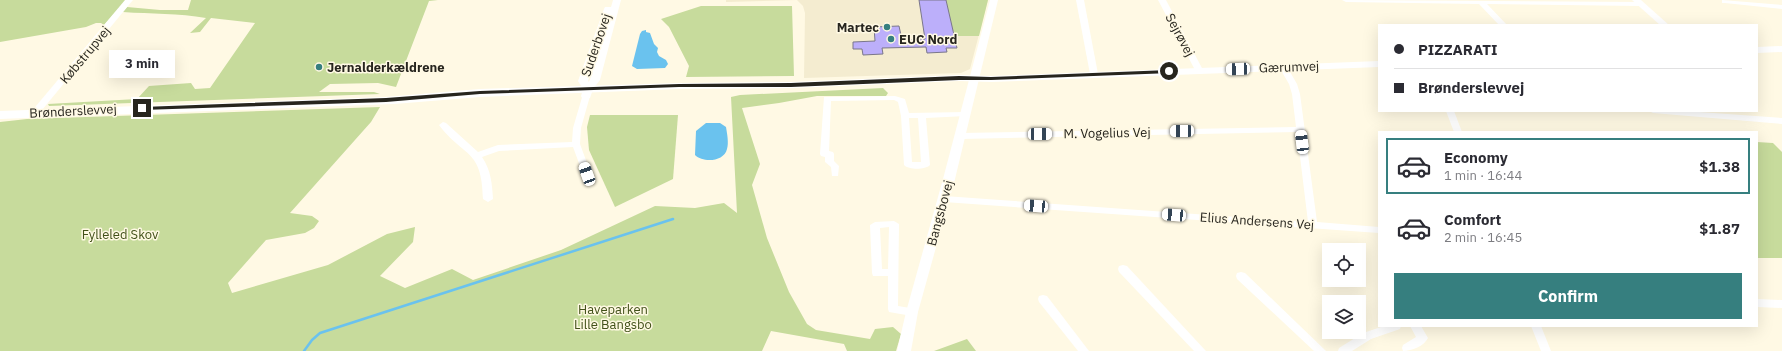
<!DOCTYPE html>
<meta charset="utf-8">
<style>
:root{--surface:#fff;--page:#f2f2f3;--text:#2b2b33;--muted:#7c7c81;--line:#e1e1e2;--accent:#367f7f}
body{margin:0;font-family:"IBM Plex Sans",sans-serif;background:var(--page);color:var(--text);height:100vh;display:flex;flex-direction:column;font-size:15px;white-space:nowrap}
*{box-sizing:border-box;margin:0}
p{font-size:13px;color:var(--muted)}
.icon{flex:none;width:22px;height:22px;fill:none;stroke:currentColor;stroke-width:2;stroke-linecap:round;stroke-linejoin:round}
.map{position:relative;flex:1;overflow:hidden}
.drawer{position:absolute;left:1378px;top:131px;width:380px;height:196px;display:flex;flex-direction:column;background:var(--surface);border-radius:0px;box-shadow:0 4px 16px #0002}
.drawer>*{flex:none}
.guide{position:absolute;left:1378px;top:24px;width:380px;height:88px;border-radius:0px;box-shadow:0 4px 16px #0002;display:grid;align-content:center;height:88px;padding:0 16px;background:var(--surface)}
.fabs{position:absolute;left:1322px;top:243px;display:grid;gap:8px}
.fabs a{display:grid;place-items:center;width:44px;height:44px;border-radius:0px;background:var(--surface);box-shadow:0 4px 16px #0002;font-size:20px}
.end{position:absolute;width:18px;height:18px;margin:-9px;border:5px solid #27251e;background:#fff;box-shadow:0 0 0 2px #fff}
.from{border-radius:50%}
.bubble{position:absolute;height:28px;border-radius:0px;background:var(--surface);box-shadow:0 4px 16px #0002;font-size:13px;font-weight:700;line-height:28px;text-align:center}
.car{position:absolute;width:12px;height:24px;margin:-12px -6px;border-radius:5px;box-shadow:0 0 3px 1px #0007;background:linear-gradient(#fff 24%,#345 0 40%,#fff 0 76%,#345 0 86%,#fff 0)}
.guide b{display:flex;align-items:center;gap:14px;height:38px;font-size:15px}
.guide b+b{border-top:1px solid var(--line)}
.guide i{width:10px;height:10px;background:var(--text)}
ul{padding:7px 0 0;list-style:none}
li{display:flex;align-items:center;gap:12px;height:56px;margin:0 8px 6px;padding:0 8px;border:2px solid transparent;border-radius:0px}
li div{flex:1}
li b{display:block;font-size:15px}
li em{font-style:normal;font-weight:700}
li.active{border-color:var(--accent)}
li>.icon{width:36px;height:36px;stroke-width:1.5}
.cta{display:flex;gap:8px;margin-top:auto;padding:8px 16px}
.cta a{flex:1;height:46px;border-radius:0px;background:var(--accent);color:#fff;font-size:16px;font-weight:700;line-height:46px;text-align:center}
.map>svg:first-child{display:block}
.built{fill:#f4ecd0}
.green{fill:#c7db9c}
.water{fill:#6ac2ee}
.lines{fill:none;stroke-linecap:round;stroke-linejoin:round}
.stream{stroke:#6ac2ee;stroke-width:2.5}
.building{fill:#bcaffa;stroke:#7a778a}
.minor{fill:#fff;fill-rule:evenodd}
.tertiary{fill:#fff;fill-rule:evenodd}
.secondary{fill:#fff;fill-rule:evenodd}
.route{fill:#27251e}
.poi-dot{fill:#367f7f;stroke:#fff9e4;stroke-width:1.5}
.labels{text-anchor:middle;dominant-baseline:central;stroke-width:3;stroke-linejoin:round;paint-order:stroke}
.poi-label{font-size:13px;font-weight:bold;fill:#27251e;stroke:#fff9e4;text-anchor:start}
.street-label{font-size:13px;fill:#27251e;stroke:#fff9e4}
.park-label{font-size:13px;fill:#425119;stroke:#fff9e4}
</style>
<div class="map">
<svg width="1782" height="351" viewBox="0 0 1782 351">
<rect width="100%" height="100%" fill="#fff9e4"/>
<!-- built -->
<polygon class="built" points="726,0 988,0 970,69 961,73 804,78 805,13 803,6 797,0 726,2"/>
<!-- green -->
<g class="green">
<polygon points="0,0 126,0 104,25 101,23 96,23 86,27 0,42"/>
<path d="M191,0H438L429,1L396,87L378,83L330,84L319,92H374L380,94L49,106L48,104L137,99L149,86L191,83L195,89L210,88L255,23L211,18L200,32L190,33L206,18C179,13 151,14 123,12L127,7L160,10H188Z"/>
<polygon points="946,0 988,0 979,36 955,36 954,31 952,31"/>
<polygon points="701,6 792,6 794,76 686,77 689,66 669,27 661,19"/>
<polygon points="883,88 888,93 886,96 817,96 779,103 742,108 760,164 752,185 767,238 789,292 807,324 816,330 870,339 875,329 893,327 901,334 896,351 847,351 844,344 771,331 762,351 0,351 0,122 27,119 380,107 371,122 290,213 312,216 319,221 314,228 305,233 266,240 228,283 232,293 328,265 387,234 415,227 413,242 380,276 405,288 452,269 473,280 561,250 655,206 695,208 724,203 737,213 731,97 740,95"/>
<polygon points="590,115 678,115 673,179 615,207 589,150 587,127"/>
<polygon points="1757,142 1773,143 1782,152 1782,258 1757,258"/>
<polygon points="967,339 976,351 934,351"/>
</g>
<!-- water -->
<g class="water">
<polygon points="646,30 646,32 650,33 654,44 658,48 657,52 659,56 666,60 668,64 665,68 637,69 632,66 640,34 642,31"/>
<path d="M706,123H720L726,127C727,133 729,143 727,149C724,162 703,163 695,155L696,131Z"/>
</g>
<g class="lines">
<!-- stream -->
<polyline class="stream" points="304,351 312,340 320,333 673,219"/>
</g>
<!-- building -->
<polygon class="building" points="919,0 946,0 957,48 946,48 947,52 927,53 926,47 882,48 883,54 863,55 862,49 853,49 853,42 875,41 874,27 899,26 902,40 925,39"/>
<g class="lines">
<!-- minor -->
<g class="minor">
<polygon points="125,0 133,0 42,110 36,110 35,108 36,106"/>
<polygon points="1076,0 1084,0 1098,74 1097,76 1094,76 1090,74"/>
<polygon points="1158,0 1166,0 1203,70 1202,72 1196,72 1195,70"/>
<polygon points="1342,0 1640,2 1644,4 1640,6 1487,4 1507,25 1499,25 1479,4 1346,2"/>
<polygon points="1722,0 1782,5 1782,9 1725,3 1722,3"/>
<polygon points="1280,65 1286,65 1297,84 1300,94 1317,222 1379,227 1379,233 944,202 939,199 944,196 1308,222 1297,132 961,139 957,136 961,133 1296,127 1292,94 1289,84 1279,67"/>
<path d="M583,94H589L590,96L581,128L580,144L591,174L590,176H584L583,174L573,147L499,151L482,157C491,170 492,184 493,199L488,202L483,199C482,148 464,158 439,125L443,122L446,123L478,152L498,145L572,142L573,128Z"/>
<path d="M895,96L905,99L909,113L966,112L970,114L966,116L926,118L930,165C925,170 909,170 904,165L901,116L898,102L894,100L831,101L829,151L833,152L834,154V161L839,166L838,176H832L831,167L825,162V157L821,156L820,154L824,97ZM909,118H918L921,162H912Z"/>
<polygon points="1446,111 1454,111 1462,132 1454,132"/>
<polygon points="1649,111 1685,111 1782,118 1782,124 1653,113"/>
<path d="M894,221L899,224L898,306L916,309L917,312L916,315L912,316L889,312L888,309V276H873L872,273L870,225L875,222ZM889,227L888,269H882L880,228Z"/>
<polygon points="1123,265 1127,266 1206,351 1194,351 1119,272 1118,269 1119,266"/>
<polygon points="1241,272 1245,273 1326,351 1314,351 1237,279 1236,276 1237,273"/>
<polygon points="1043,295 1047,296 1089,351 1078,351 1039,302 1038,299 1039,296"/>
<polygon points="1757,299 1782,300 1782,308 1757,307"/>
<polygon points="1384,326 1401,326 1400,329 1371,339 1352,351 1338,351 1339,348 1363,333"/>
<path d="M1410,326H1421L1428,338C1424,346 1412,351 1403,351L1402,348L1403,345L1416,337Z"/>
<polygon points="1531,326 1541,326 1551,351 1541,351"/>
</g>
<!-- tertiary -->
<g class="tertiary">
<path d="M613,0H621L600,80L593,89L590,98H582L581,96L583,89L578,81L604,9L605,7H611ZM599,47L590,80L588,82V81Z"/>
<polygon points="990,0 998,0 955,179 918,312 911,351 897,351 906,312 943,179"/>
<polygon points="1632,0 1641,0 1669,25 1660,25"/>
</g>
<!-- secondary -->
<g class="secondary">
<polygon points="1782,46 1782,52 1757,53 1757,47"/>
<polygon points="1379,61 1379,67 991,82 959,81 791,88 679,89 480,97 394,104 0,119 0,111 385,97 480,89 679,83 791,82 959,75 991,76"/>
</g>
</g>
<!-- route -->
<polygon class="route" points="1169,70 1172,71 1171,73 991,80 959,80 791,87 679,87 480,94 386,102 142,110 139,108 142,107 386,98 480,91 679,84 791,83 959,76 991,77"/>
<!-- markers -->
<g class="poi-dot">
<circle cx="887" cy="27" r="4"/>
<circle cx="891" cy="39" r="4"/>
<circle cx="319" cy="67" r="4"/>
</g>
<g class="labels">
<!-- poi labels -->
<g class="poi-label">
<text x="879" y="27" text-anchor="end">Martec</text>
<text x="899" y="39">EUC Nord</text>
<text x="327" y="67">Jernalderkældrene</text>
</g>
<!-- street labels -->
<g class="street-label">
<text transform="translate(1180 35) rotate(62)">Sejrøvej</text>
<text transform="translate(596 45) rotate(-71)">Suderbovej</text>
<text transform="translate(85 55) rotate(-50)">Købstrupvej</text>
<text transform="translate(1289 67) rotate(-2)">Gærumvej</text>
<text transform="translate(73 111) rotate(-3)">Brønderslevvej</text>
<text transform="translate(1107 133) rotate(-1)">M. Vogelius Vej</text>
<text transform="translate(940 213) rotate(-75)">Bangsbovej</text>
<text transform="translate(1257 221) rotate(4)">Elius Andersens Vej</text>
</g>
<!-- park labels -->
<g class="park-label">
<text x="120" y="234">Fylleled Skov</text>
<text x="613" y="309">Haveparken<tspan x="613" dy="15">Lille Bangsbo</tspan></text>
</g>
</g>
</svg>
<div class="fabs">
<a><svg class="icon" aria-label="locate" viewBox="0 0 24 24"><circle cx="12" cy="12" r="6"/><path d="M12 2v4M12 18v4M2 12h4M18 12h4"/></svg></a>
<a><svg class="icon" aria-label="layers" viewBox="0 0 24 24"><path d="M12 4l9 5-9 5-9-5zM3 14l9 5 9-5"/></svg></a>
</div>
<i class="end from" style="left:1169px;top:71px"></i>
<i class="end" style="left:142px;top:108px"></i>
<div class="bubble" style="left:109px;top:50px;width:66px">3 min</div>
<i class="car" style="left:1238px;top:69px;rotate:268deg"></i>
<i class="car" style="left:1182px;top:131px;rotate:269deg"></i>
<i class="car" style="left:1040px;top:134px;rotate:89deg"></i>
<i class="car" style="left:1302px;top:142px;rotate:353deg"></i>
<i class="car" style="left:587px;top:174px;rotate:340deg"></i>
<i class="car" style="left:1036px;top:206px;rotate:274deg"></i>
<i class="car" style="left:1174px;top:215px;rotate:274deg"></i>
<div class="guide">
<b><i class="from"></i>PIZZARATI</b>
<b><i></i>Brønderslevvej</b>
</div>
<section class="drawer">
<ul>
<li class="active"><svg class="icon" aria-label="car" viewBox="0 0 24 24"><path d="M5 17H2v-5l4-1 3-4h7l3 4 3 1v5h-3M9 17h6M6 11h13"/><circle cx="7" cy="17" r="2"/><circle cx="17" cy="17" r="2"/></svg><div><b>Economy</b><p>1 min · 16:44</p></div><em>$1.38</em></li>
<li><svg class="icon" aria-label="car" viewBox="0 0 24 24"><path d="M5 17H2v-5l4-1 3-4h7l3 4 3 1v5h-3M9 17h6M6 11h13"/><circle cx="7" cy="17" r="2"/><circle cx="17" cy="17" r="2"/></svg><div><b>Comfort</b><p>2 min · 16:45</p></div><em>$1.87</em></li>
</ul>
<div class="cta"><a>Confirm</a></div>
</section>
</div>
